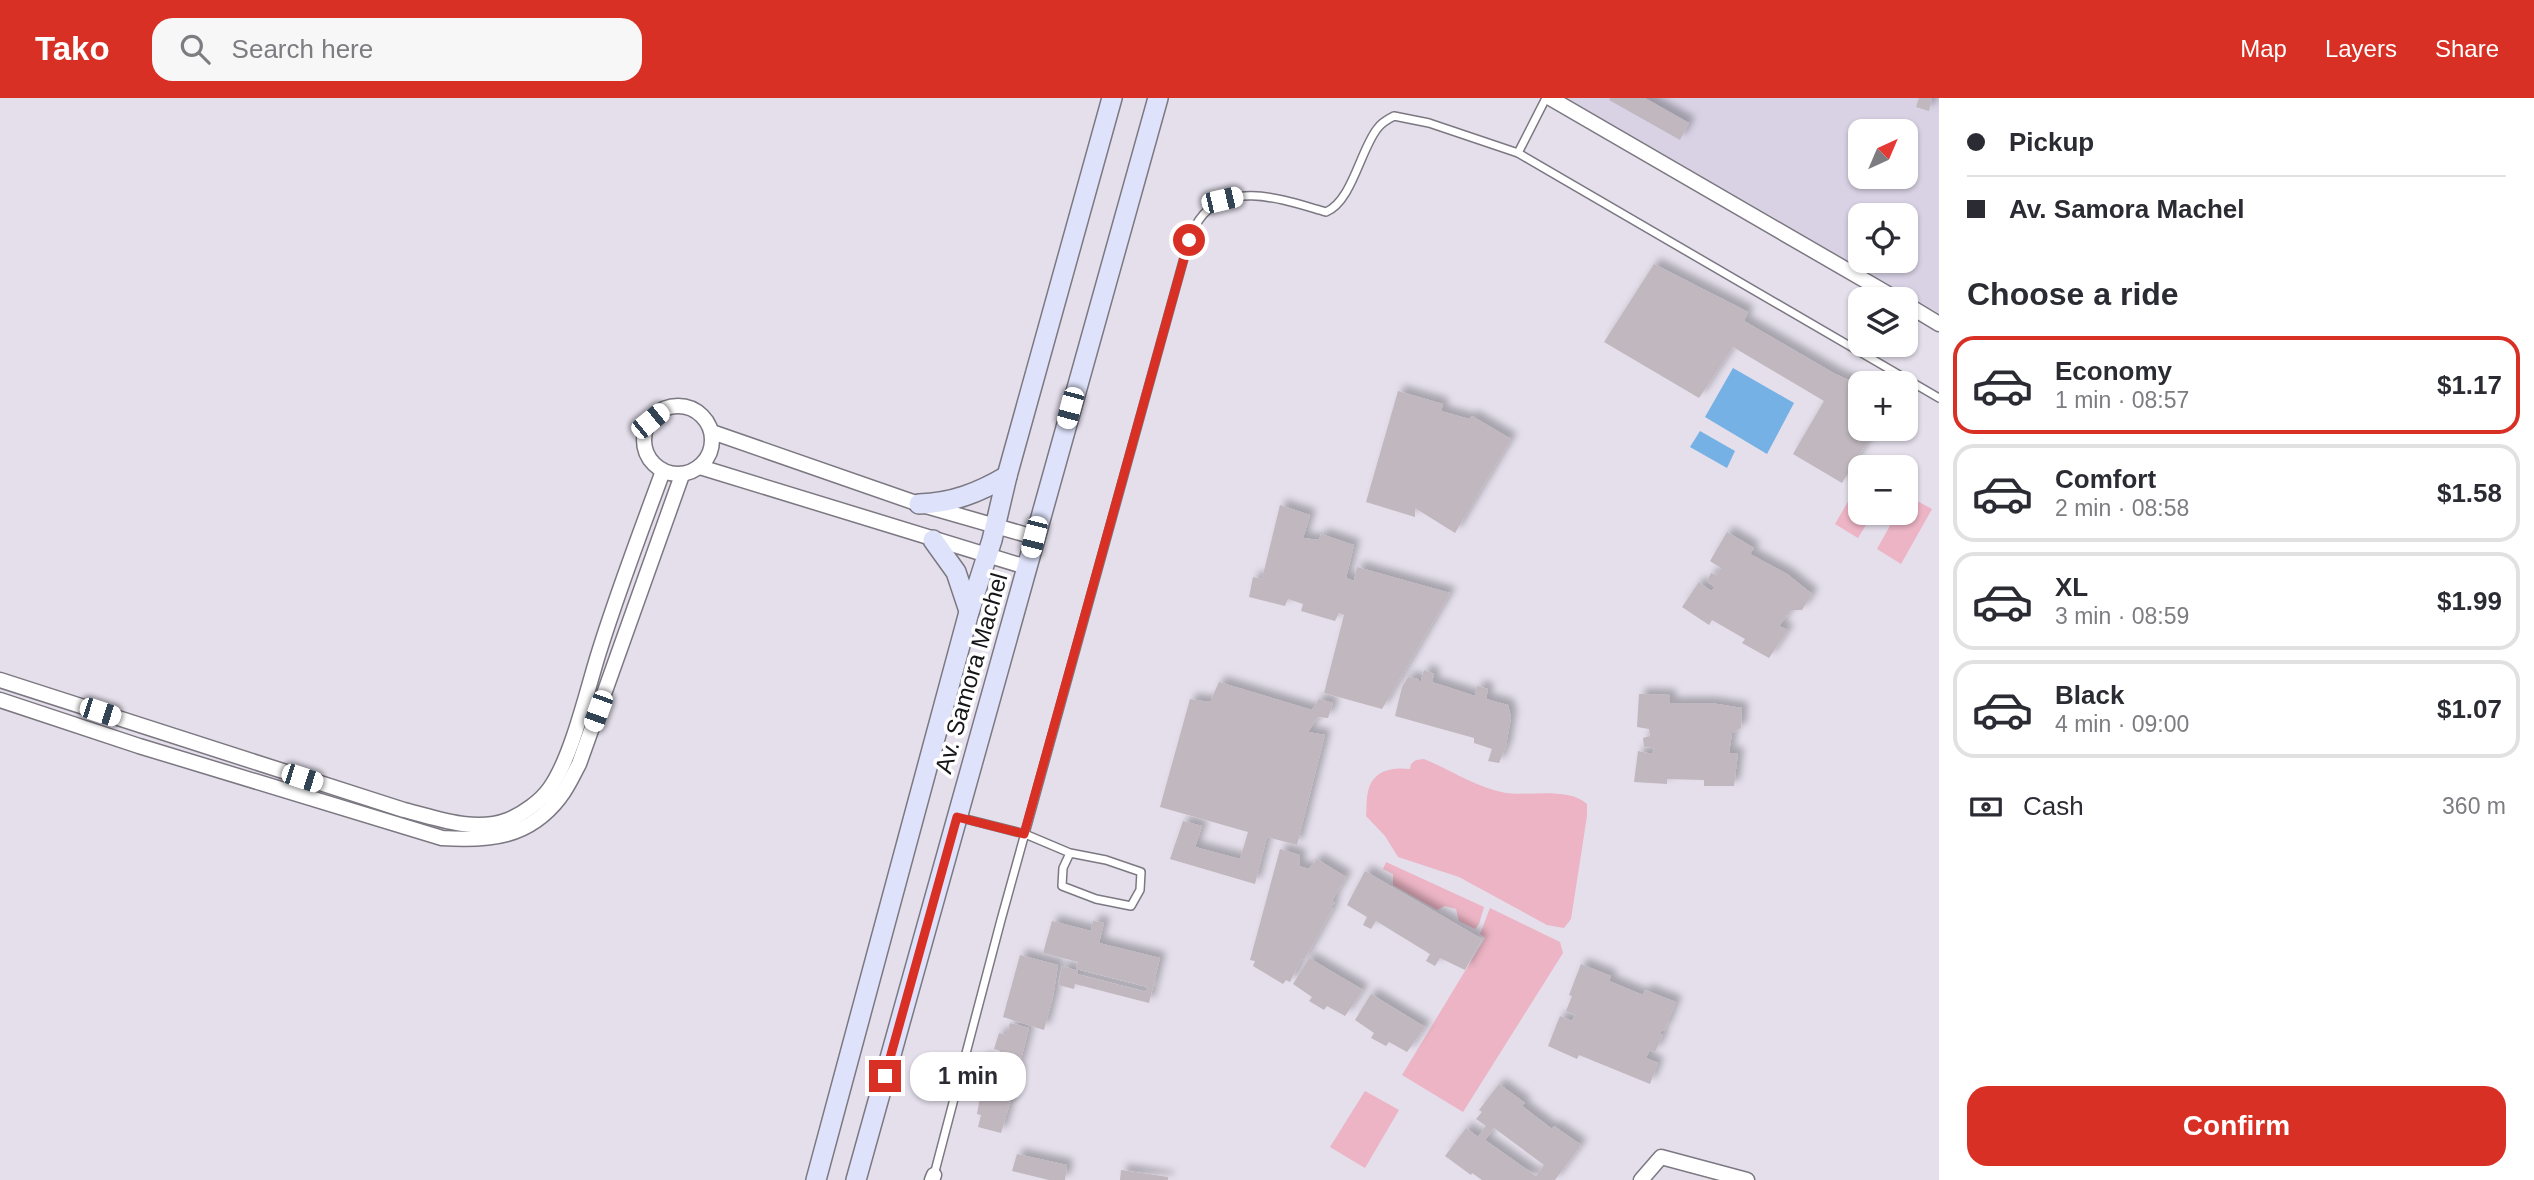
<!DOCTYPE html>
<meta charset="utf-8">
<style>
:root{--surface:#fff;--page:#f7f7f7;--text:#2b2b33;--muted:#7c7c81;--line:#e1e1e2;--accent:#d93025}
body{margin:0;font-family:Helvetica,sans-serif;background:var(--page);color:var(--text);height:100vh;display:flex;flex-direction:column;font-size:26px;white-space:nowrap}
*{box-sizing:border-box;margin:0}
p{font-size:23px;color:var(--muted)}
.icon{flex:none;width:38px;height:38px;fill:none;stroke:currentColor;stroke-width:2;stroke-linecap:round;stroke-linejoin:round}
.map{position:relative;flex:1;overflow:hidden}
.drawer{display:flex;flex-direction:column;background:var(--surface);width:595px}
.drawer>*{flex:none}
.guide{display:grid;align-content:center;height:154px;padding:0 28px;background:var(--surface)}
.needle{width:46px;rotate:44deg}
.buttons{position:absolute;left:1848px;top:21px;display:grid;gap:14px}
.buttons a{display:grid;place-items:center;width:70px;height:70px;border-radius:14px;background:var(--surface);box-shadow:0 2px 5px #0004;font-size:35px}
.end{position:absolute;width:32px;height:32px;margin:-16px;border:9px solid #d93025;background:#fff;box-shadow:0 0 0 4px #fff}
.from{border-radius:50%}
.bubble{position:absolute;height:49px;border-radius:21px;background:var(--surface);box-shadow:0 2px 5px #0004;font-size:23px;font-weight:700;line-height:49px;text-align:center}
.car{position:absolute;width:21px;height:42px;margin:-21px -10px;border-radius:9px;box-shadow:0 0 5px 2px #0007;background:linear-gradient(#fff 24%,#345 0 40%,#fff 0 76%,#345 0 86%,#fff 0)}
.guide b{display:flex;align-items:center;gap:24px;height:66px;font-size:26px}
.guide b+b{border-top:2px solid var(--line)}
.guide i{width:18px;height:18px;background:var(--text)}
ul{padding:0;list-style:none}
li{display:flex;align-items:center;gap:21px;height:98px;margin:0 14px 10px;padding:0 14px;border:4px solid var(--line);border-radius:21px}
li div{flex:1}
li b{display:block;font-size:26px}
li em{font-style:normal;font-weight:700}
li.current{border-color:var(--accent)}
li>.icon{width:63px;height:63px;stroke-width:1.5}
h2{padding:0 28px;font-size:32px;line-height:84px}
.pay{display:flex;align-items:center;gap:18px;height:77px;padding:0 28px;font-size:26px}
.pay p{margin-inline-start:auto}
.button{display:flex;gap:14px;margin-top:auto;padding:14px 28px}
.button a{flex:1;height:80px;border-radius:21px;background:var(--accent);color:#fff;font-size:28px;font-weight:700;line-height:80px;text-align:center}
header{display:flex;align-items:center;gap:42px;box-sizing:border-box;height:98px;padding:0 35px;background:var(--accent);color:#fff}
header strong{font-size:33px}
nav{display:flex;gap:38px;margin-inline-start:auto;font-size:24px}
.search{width:490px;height:63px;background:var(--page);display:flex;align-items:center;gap:18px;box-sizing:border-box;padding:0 24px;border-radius:21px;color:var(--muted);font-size:26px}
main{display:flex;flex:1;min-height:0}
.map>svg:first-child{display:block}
.built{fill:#d8d2e4;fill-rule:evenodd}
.green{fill:#ecb4c4}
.water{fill:#75b1e4}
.building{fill:#c0b7bf;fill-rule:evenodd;filter:url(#shadow)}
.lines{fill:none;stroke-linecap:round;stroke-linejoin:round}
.lane-casing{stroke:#7c7882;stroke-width:10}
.street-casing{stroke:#7c7882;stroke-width:17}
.secondary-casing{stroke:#7c7882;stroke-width:22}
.lane{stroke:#fff;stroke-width:7}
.street{stroke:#fff;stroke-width:14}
.secondary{stroke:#dee3fb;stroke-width:19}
.route{stroke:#d93025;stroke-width:9}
.labels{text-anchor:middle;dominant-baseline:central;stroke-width:7;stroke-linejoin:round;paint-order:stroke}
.street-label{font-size:24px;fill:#161518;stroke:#fff}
</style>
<header>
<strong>Tako</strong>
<div class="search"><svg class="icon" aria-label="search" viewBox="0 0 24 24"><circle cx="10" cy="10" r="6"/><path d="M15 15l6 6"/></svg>Search here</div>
<nav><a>Map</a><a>Layers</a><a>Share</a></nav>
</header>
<main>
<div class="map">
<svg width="1939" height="1082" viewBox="0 0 1939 1082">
<defs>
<filter id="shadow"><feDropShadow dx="6" dy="-6" stdDeviation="3.5" flood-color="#0004"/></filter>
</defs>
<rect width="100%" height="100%" fill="#e4dfeb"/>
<!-- built -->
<path class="built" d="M1567,0H1939V215ZM1860,33H1906V79H1860ZM1860,117H1906V163H1860Z"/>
<!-- green -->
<g class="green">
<polygon points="1860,383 1860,415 1873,415 1858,440 1835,426"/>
<polygon points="1906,397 1932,411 1901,466 1877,451 1897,415 1906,415"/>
<path d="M1424,661C1451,672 1477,690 1506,695C1529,698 1569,689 1587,706V718L1571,821L1564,830L1547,827L1459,779L1398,759L1385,738L1366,718C1367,710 1366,701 1368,694C1372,672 1393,669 1410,671L1411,666L1416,662Z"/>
<polygon points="1386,764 1484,809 1479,826 1475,831 1459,823 1456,811 1445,808 1437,812 1393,787 1393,776 1383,771"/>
<polygon points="1490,810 1560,844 1563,855 1463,1014 1402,977 1485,840 1480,836"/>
<polygon points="1365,993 1399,1012 1365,1070 1330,1049"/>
</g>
<!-- water -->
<g class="water">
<polygon points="1733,270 1794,305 1767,356 1705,319"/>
<polygon points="1700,333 1735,353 1727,370 1690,349"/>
</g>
<!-- building -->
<g class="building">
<polygon points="1610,0 1645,0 1689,25 1680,42 1609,2"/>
<polygon points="1919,0 1932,0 1929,13 1916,9"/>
<polygon points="1654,166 1748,214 1744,223 1835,276 1860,287 1860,331 1875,331 1842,385 1793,356 1824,303 1733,249 1699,300 1604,244"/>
<polygon points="1398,293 1443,306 1441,313 1469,321 1472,318 1511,341 1455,435 1415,410 1415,419 1366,404"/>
<polygon points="1280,407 1310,417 1303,440 1319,442 1321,436 1354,447 1346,480 1354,483 1357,469 1450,495 1382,611 1324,595 1344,517 1339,515 1335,523 1301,513 1303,506 1288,501 1285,508 1249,499 1253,479 1262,481"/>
<polygon points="1727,434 1754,450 1750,456 1787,476 1812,496 1802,512 1791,512 1779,528 1788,532 1769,560 1742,545 1745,541 1712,522 1709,527 1682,509 1699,484 1711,493 1715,489 1707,483 1711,475 1717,477 1721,470 1710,463"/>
<polygon points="1424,572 1434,576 1432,584 1475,598 1477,588 1488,591 1486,601 1508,607 1511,619 1506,648 1499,665 1488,663 1492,651 1474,645 1474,640 1395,618 1402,589 1408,579 1418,581 1420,586"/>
<polygon points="1219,584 1312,612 1319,601 1333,605 1328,620 1318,619 1308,634 1325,637 1297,747 1267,739 1255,786 1170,761 1183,723 1202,728 1195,749 1240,761 1248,734 1160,709 1190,601 1210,604"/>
<polygon points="1639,596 1670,597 1670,605 1711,605 1742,610 1741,630 1732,635 1729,655 1738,655 1734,688 1704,688 1704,682 1667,681 1667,686 1634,684 1638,653 1652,656 1654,650 1644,649 1643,640 1650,638 1649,631 1637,629"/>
<polygon points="1280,751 1300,757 1299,768 1309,771 1317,761 1346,779 1332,803 1335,805 1331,808 1333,810 1304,862 1301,861 1290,884 1286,882 1283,886 1253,868 1255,863 1250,862"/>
<polygon points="1365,773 1482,841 1465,872 1440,860 1435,868 1426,863 1430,856 1376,823 1371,831 1363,827 1367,819 1347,807"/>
<polygon points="1052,823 1091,833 1093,823 1104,825 1099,845 1160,860 1149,905 1075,886 1074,891 1058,887 1062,868 1078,873 1077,876 1146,894 1148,889 1076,871 1078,864 1043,855"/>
<polygon points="1020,857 1058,867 1053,899 1044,932 1003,919"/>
<polygon points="1309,860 1363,892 1345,918 1327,908 1324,912 1309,903 1312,899 1293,886"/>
<polygon points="1581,866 1611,878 1609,883 1643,897 1645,892 1676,904 1664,933 1662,932 1660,936 1663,937 1655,954 1650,952 1646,960 1658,965 1650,986 1579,957 1577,961 1548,948 1560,918 1572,923 1575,917 1566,913 1572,898 1569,897"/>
<polygon points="1371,896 1425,929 1407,954 1389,944 1386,948 1371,940 1374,935 1355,922"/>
<polygon points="1010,925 1029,930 1019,969 998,963 1000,953 994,951 999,935 1007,937"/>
<polygon points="982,960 1020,971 1001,1035 978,1029 981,1017 977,1016 980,1000 987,1002 991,989 975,985"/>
<path d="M1499,986L1525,1005L1522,1008L1552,1031L1554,1028L1581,1047L1555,1082H1482L1472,1075L1471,1077L1445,1058L1466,1030L1478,1039L1486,1028L1476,1021L1482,1014L1479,1012ZM1494,1030L1544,1067L1536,1078L1485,1042Z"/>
<polygon points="1017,1056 1067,1067 1065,1082 1049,1082 1012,1073"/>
<polygon points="1121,1072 1168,1079 1168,1082 1120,1082"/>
</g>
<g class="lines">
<!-- lane casing -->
<g class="lane-casing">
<g id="lane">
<polyline points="1518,55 1546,0"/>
<polyline points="958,719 1025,736 1070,755 1106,762 1141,774 1140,792 1131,808 1096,801 1062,788 1063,770 1070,755"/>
<path d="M934,1077L1001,822L1189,142C1192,135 1195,128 1199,122C1228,80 1287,103 1326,114C1352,103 1360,53 1377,31C1381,25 1388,21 1394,18L1429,25L1518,55L1939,300"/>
</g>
</g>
<!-- street casing -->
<g class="street-casing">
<g id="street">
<polyline points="1550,0 1897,201"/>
<polyline points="1906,206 1939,226"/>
<circle cx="678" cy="342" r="34"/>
<polyline points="712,334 919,406 1034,439"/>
<polyline points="700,369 1026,469"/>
<path d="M0,582L404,712C437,720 474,735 508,722C523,716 541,703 550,690C572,659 587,592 599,554C618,493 641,433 663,373"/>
<path d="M0,602L139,648L442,740C489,743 529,740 560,699C568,689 573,677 579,666L682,377"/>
<polyline points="932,1082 934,1077"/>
<polyline points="1641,1082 1661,1059 1747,1082"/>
</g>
</g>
<!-- secondary casing -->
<g class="secondary-casing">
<g id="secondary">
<path d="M919,406C952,405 978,395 1007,378"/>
<polyline points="933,442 956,474 969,513"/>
<polyline points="816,1082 969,514 992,442 1007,378 1112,0"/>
<polyline points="856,1082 1158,0"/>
</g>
</g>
<!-- lane -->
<use href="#lane" class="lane"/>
<!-- street -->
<use href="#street" class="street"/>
<!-- secondary -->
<use href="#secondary" class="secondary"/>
</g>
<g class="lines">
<!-- route -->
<polyline class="route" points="885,978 957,719 1024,736 1189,142"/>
</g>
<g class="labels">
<!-- street labels -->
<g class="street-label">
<text transform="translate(971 575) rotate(-74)">Av. Samora Machel</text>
</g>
</g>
</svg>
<div class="buttons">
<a><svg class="needle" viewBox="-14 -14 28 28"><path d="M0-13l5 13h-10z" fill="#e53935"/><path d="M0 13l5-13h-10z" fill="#7c7c81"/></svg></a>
<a><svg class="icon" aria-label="locate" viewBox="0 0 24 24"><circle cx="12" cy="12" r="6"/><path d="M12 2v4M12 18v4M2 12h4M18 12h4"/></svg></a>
<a><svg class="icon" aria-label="layers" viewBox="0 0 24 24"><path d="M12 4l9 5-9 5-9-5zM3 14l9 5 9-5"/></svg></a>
<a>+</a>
<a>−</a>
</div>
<i class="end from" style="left:1189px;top:142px"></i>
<i class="end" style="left:885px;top:978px"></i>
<div class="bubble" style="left:910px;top:954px;width:116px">1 min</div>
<i class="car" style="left:1222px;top:102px;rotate:77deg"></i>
<i class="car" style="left:1070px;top:310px;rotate:195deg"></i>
<i class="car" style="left:650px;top:323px;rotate:51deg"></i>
<i class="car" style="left:1034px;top:439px;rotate:194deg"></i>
<i class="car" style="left:598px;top:613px;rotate:200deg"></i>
<i class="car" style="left:100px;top:614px;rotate:108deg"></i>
<i class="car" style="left:302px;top:680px;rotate:108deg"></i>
</div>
<section class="drawer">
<div class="guide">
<b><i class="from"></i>Pickup</b>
<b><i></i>Av. Samora Machel</b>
</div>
<h2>Choose a ride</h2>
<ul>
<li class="current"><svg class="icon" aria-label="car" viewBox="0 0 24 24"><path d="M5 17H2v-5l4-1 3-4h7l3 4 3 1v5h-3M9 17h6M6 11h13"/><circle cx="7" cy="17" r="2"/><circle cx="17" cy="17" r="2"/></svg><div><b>Economy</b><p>1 min · 08:57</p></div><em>$1.17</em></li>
<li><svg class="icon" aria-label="car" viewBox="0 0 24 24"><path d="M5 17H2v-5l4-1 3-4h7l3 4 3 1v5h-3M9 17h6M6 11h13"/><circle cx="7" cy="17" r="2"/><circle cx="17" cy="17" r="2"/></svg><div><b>Comfort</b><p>2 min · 08:58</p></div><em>$1.58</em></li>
<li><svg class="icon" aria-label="car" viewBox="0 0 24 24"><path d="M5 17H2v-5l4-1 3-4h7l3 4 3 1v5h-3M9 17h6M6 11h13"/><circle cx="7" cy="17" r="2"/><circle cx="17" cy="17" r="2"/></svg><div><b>XL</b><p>3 min · 08:59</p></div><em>$1.99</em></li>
<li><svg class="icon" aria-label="car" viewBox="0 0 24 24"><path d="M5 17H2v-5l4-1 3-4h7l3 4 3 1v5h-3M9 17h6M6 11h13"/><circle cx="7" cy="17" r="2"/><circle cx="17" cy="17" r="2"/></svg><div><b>Black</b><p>4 min · 09:00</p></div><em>$1.07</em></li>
</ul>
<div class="pay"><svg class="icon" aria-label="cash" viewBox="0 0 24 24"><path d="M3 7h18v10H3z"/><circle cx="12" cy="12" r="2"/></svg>Cash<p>360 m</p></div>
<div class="button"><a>Confirm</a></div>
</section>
</main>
